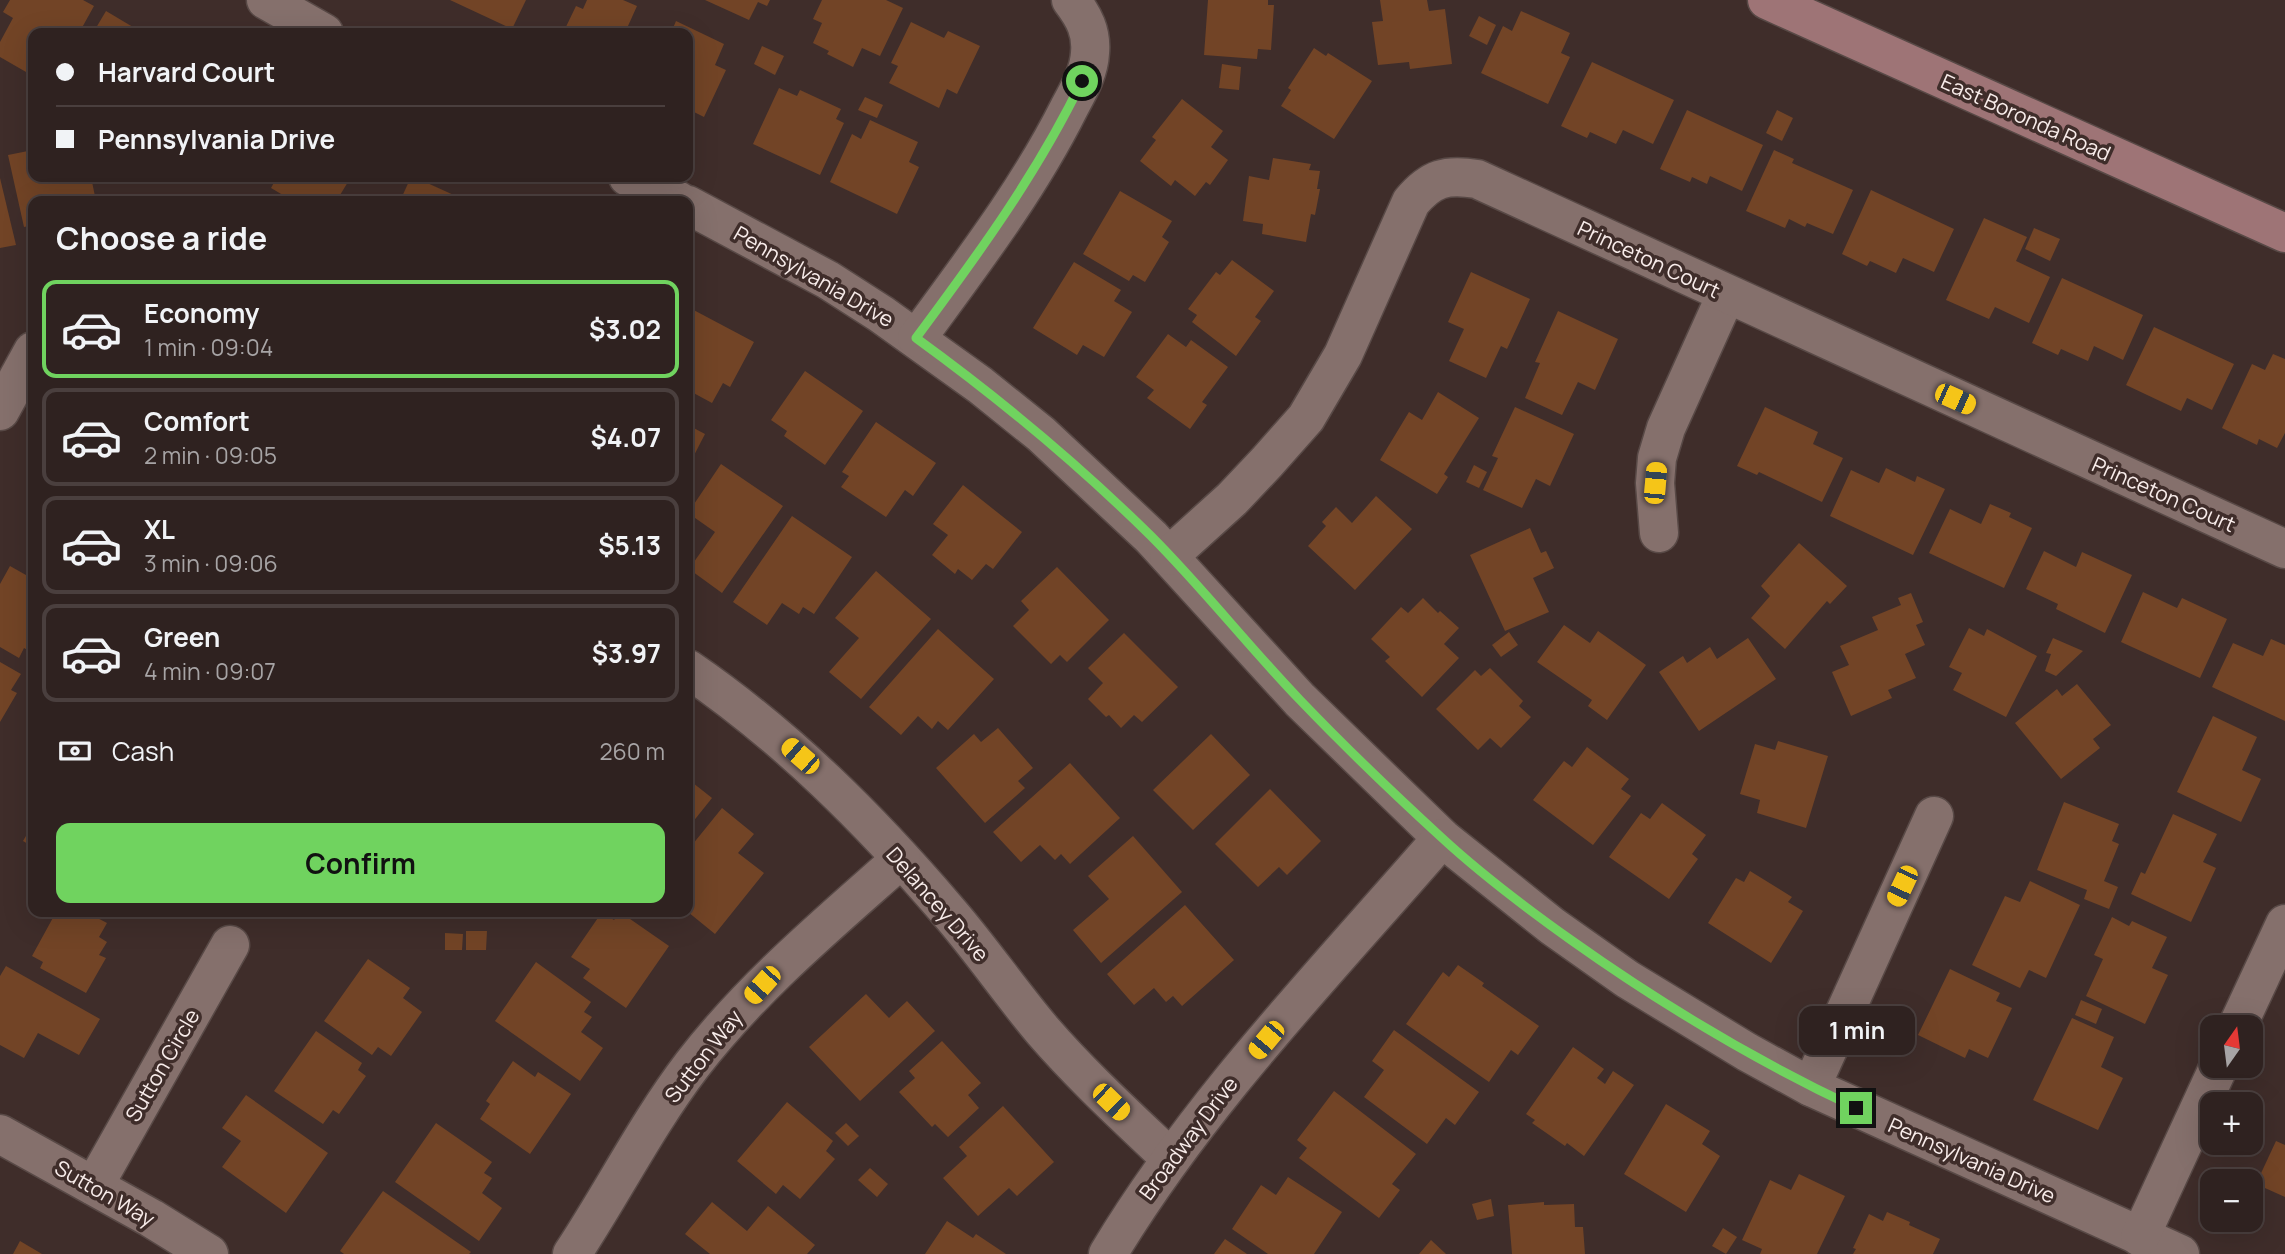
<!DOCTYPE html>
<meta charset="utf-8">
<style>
:root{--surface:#2f2220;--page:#3b2f2d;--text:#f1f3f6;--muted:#a7a4a5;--line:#4a3f3e;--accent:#70d35f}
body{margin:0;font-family:Manrope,sans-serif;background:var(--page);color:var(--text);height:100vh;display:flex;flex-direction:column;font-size:26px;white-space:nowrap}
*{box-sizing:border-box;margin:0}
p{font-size:23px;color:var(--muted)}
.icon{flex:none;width:38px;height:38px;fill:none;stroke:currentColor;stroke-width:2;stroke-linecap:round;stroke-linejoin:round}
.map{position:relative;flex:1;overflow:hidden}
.panel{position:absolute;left:28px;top:196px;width:665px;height:721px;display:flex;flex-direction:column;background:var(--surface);border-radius:14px;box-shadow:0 7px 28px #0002,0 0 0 2px var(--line)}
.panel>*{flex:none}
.top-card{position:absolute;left:28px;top:28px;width:665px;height:154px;border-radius:14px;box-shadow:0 7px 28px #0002,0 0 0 2px var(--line);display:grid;align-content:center;height:154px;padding:0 28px;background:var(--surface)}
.needle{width:46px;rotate:14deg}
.buttons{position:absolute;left:2200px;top:1015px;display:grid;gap:14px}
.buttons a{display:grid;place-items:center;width:63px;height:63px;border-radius:14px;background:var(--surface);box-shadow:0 7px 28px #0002,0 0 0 2px var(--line);font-size:35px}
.end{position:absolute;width:32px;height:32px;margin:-16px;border:9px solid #70d35f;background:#111;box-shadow:0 0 0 4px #111}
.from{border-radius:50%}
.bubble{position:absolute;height:49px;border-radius:14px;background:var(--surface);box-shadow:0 7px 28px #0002,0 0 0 2px var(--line);font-size:23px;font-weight:700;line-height:49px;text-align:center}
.car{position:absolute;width:21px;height:42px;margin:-21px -10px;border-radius:9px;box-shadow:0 0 5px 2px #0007;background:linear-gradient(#f5c518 24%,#345 0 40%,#f5c518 0 76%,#345 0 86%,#f5c518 0)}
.top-card b{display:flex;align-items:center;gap:24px;height:66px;font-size:26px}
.top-card b+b{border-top:2px solid var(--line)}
.top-card i{width:18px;height:18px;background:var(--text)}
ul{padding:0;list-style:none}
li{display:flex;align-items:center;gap:21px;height:98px;margin:0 14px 10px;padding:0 14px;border:4px solid var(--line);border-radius:14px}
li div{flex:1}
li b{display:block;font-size:26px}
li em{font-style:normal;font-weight:700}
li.on{border-color:var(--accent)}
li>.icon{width:63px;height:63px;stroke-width:1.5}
h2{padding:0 28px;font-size:32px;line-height:84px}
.pay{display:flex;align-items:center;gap:18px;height:77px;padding:0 28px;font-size:26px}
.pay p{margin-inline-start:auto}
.primary-button{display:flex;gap:14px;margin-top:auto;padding:14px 28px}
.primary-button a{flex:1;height:80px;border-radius:14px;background:var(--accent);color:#111;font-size:28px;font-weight:700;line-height:80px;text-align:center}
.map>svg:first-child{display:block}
.building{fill:#724426}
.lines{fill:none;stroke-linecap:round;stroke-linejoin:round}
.minor-casing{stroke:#584946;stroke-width:41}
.secondary-casing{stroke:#584946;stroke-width:41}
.minor{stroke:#85706c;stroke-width:38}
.secondary{stroke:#9e7476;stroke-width:38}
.route{stroke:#70d35f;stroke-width:9}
.labels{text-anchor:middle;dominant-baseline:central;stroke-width:7;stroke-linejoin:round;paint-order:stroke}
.street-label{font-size:21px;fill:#f8ecea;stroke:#3f2d2a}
</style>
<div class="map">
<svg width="2285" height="1254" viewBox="0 0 2285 1254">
<rect width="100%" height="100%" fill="#3f2d2a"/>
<!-- building -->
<g class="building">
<polygon points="10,0 83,0 94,6 79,33 33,33 33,76 0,57 0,42 13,18 3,12"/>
<polygon points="450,0 526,0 512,29"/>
<polygon points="587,0 623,0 637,6 628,26 643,33 563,33 576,6 583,9"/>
<polygon points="705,0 770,0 767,6 758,2 749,20"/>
<polygon points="822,0 886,0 903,8 880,56 862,48 853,67 827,54 829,51 813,43 822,23 813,19"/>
<polygon points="1208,0 1268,0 1268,5 1274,5 1271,50 1258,49 1257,59 1204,55"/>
<polygon points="1380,0 1427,0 1429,11 1445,9 1452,64 1410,69 1409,62 1378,65 1372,22 1383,21"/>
<polygon points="106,11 143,33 93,33"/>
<polygon points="1521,11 1570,33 1561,53 1570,57 1548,104 1481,73 1503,26 1512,31"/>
<polygon points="1479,16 1496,25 1487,45 1469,36"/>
<polygon points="676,21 724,44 715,65 726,70 704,117 688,109 688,33 671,33"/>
<polygon points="911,22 944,38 948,31 980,46 957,94 947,89 939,108 889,83 898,66 891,63"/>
<polygon points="762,46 784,56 775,75 754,64"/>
<polygon points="1314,48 1326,56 1328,53 1372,81 1334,139 1281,106 1291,90 1288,88"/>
<polygon points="1592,62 1674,100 1653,144 1623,130 1616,144 1590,132 1587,138 1561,126"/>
<polygon points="1222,64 1241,67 1239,90 1219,88"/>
<polygon points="779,88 797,96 800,90 841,109 836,119 844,123 820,175 753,144"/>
<polygon points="865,97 883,105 877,118 858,110"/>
<polygon points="1182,99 1223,131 1211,147 1228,160 1210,185 1206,182 1195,196 1175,180 1171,186 1140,161 1156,140 1152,137"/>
<polygon points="1687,110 1763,145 1742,191 1710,176 1707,184 1692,177 1690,182 1660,169"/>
<polygon points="1777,110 1793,118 1782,141 1766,133"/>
<polygon points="870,120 918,142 909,162 919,167 897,214 830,182 852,134 861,139"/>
<polygon points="33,150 33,177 91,177 96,201 33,201 33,225 24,227 8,155"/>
<polygon points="1774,150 1794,159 1792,163 1853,190 1833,234 1807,223 1805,227 1789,219 1785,228 1746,211"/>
<polygon points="1273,158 1311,164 1309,170 1320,171 1317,189 1320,189 1315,215 1311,214 1306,242 1262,234 1263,224 1243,221 1249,176 1269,180"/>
<polygon points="277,177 351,177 337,200 330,195 326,201 293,201 271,188"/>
<polygon points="411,177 414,177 467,201 400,201"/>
<polygon points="0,178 16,245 0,248"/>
<polygon points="1871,190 1954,229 1934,272 1903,258 1896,273 1870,261 1867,266 1842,254"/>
<polygon points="1120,191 1172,221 1162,237 1169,242 1145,282 1133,275 1129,281 1083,254"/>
<polygon points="1984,218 2027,237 2016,261 2050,277 2029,323 1995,307 1989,319 1946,300"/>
<polygon points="2034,228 2060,239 2050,261 2025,249"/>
<polygon points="1232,260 1274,291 1255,317 1261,321 1236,356 1192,322 1197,315 1188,309 1216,272 1220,275"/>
<polygon points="1074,262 1121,290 1114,301 1132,312 1104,357 1083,345 1077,355 1033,328"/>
<polygon points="1471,272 1530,299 1507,349 1501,346 1486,378 1449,361 1464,329 1448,322"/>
<polygon points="2062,278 2143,315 2123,360 2094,346 2088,361 2061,349 2058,355 2032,343"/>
<polygon points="688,307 754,342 730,387 723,383 712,403 688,390"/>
<polygon points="1558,311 1618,339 1595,390 1578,382 1562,415 1525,398 1540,363 1535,362"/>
<polygon points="2154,327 2234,364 2212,410 2187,398 2181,411 2126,385"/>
<polygon points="1168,334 1186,347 1191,340 1228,367 1202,402 1207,405 1190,429 1147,398 1154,390 1136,377"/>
<polygon points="2273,354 2285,359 2285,433 2277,448 2259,439 2257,445 2222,428 2252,364 2265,370"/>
<polygon points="805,371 863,411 825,465 784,436 787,431 771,420"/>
<polygon points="1438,392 1479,418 1444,474 1448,477 1437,494 1380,460 1409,412 1422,420"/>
<polygon points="1515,407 1574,434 1550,486 1536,479 1522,508 1483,490 1498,458 1492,456"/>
<polygon points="1765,407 1818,432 1813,444 1843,458 1822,502 1759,472 1757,475 1737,466"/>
<polygon points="876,422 936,463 913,496 905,490 886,517 841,487 849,476 842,472"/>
<polygon points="688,425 705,434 688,467"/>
<polygon points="721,464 783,506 722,593 689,569 715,532 688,513"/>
<polygon points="1474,465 1487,472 1479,488 1466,482"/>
<polygon points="1886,468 1915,482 1917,476 1945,489 1913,555 1830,516 1851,470 1879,483"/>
<polygon points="963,485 1022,532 993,569 986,564 972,580 958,569 955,574 932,555 948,535 933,524"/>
<polygon points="1376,496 1412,529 1355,590 1308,546 1326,526 1322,522 1336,507 1352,523"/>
<polygon points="1990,504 2011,513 2009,517 2032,528 2004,588 1929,553 1950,509 1981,524"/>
<polygon points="792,516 852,557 814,614 803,607 799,614 782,603 767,625 733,602"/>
<polygon points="1530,528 1541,553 1546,551 1554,568 1533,578 1549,612 1505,631 1470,555"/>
<polygon points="1799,543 1847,586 1830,604 1827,601 1785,649 1751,618 1770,596 1761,586"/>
<polygon points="2044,551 2076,567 2082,552 2132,575 2105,633 2056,609 2058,604 2026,589"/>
<polygon points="10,566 33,579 33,653 24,648 19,658 0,647 0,584"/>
<polygon points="1057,567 1109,620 1067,662 1060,655 1051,664 1013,626 1029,610 1021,601"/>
<polygon points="876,571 931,619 861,699 829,672 859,638 835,618"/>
<polygon points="2143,592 2177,608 2182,598 2227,619 2200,678 2121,642"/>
<polygon points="1911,593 1923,622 1916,625 1925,645 1905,654 1916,678 1888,690 1892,698 1851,716 1832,672 1849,665 1840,646 1878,630 1872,617 1901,605 1898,598"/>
<polygon points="1423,598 1438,613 1440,611 1459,628 1444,644 1459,658 1422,697 1385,661 1390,657 1371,639 1401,607 1408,613"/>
<polygon points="1564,625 1590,643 1598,631 1646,665 1607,720 1588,706 1592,700 1537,662"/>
<polygon points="1969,628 1984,636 1987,629 2037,656 2006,717 1953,690 1962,673 1949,667"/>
<polygon points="938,629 994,679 948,730 938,721 932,729 918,716 901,735 869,707"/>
<polygon points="1509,632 1518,645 1501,657 1492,645"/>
<polygon points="1124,633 1178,687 1142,722 1134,715 1121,728 1109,715 1106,717 1088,699 1103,683 1088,668"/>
<polygon points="1748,638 1776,679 1699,731 1659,672 1683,656 1687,663 1710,647 1717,659"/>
<polygon points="2053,638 2083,651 2056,676 2045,671 2051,654 2046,653"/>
<polygon points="2271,639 2285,645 2285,721 2212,687 2233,643 2263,656"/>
<polygon points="0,662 21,674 11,690 17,693 0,722"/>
<polygon points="1490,668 1523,701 1519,706 1531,717 1501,748 1490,738 1478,750 1436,709 1475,670 1481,676"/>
<polygon points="2077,684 2111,725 2093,739 2100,748 2061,779 2015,723 2057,689 2062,696"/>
<polygon points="2213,716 2257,737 2242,770 2261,779 2241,822 2177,792"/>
<polygon points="998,728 1033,768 1018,781 1025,788 985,823 936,768 974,734 981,742"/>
<polygon points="1211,734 1250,775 1193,830 1153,790"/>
<polygon points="1778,741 1828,756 1806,828 1757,813 1760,800 1740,794 1755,744 1775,750"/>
<polygon points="1587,747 1629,779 1621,789 1631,796 1593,845 1533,800 1564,761 1572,767"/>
<polygon points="1070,763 1120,818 1070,864 1061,854 1055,860 1040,845 1021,862 993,832"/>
<polygon points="688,779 712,798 688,828"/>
<polygon points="1270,789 1321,841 1287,875 1279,867 1258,887 1215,844"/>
<polygon points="2064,802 2119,824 2112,841 2119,844 2104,881 2118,887 2109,909 2084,899 2087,890 2037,870"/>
<polygon points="1662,803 1706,835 1692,854 1698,859 1669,899 1609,857 1641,813 1650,819"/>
<polygon points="722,808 754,834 738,853 764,873 715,934 688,912 688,850"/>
<polygon points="2173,814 2217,834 2203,862 2216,868 2191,922 2131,894 2141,872 2145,874"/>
<polygon points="33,824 33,847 23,841"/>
<polygon points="1133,836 1182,892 1101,963 1073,930 1109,899 1088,876"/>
<polygon points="1750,871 1792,897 1788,902 1803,911 1771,963 1708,923 1736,878 1744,882"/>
<polygon points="2030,881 2080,905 2046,978 2029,970 2020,988 1972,965 2005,896 2020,902"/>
<polygon points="1185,905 1234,960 1182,1006 1173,996 1166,1002 1154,988 1134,1005 1107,974"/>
<polygon points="64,912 86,912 107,923 99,937 107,942 99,955 106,958 86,993 40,968 43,962 32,956 55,914 61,918"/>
<polygon points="602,912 614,920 620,912 669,946 626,1008 583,978 590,969 571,957"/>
<polygon points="2112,917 2129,926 2132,921 2167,937 2152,968 2168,975 2145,1024 2086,996 2103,959 2094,955"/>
<polygon points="466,931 487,931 486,950 466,950"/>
<polygon points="445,933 463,934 462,950 445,950"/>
<polygon points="368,959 410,988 403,998 422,1012 391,1056 378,1047 372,1055 324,1021"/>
<polygon points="536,962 591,1002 584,1012 592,1017 581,1032 603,1048 580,1081 495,1021"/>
<polygon points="1458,965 1484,983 1482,986 1539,1026 1518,1055 1511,1050 1489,1082 1406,1024 1443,972 1449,977"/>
<polygon points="6,966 100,1019 79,1055 38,1033 24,1058 0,1045 0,976"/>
<polygon points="1950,969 2000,993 1996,1001 2012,1008 1988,1058 1969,1049 1965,1058 1918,1035"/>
<polygon points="866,994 889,1018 907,1001 935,1031 860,1101 809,1047"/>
<polygon points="2081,1000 2102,1009 2096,1024 2075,1015"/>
<polygon points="2072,1018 2114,1037 2101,1067 2123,1078 2098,1130 2033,1100"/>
<polygon points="1394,1030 1479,1092 1455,1125 1446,1118 1427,1144 1364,1097 1384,1070 1372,1061"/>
<polygon points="316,1031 362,1063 358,1070 366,1076 339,1114 333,1110 323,1124 274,1091"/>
<polygon points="942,1041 981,1083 968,1095 979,1108 948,1137 935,1124 932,1127 899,1092 915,1078 909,1071"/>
<polygon points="1573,1047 1604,1069 1597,1078 1605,1084 1613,1071 1634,1085 1584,1156 1567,1143 1565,1146 1532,1123 1535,1120 1526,1114"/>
<polygon points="513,1061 535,1077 538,1072 571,1094 530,1154 480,1119 490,1104 486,1101"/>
<polygon points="1334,1091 1416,1154 1392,1184 1400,1190 1379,1218 1299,1158 1307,1148 1297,1140"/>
<polygon points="246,1095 328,1153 286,1213 222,1167 241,1141 222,1128"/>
<polygon points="787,1102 833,1141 826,1151 835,1159 800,1199 783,1185 776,1194 737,1161"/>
<polygon points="1666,1104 1710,1131 1702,1144 1720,1156 1686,1212 1624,1174"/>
<polygon points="1003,1106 1054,1162 1017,1196 1009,1188 978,1216 943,1178 967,1156 959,1147"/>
<polygon points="436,1123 492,1162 484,1173 492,1178 482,1193 502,1208 479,1241 395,1182"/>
<polygon points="846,1123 859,1136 848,1146 835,1133"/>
<polygon points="2276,1141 2285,1145 2285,1197 2256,1184"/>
<polygon points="870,1168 888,1184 877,1197 858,1180"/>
<polygon points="1799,1174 1845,1196 1817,1254 1760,1254 1762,1249 1742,1240 1770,1180 1791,1190"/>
<polygon points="1288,1177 1342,1212 1314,1254 1268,1254 1232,1229 1261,1185 1276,1195"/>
<polygon points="383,1191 471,1252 469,1254 344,1254 340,1251"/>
<polygon points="1491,1199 1494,1216 1477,1220 1472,1204"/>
<polygon points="712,1202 747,1231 768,1206 815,1245 807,1254 710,1254 685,1234"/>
<polygon points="1544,1202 1544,1205 1574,1204 1575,1227 1583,1227 1585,1254 1512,1254 1508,1205"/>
<polygon points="1887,1212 1910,1222 1909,1225 1940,1239 1933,1254 1853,1254 1856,1249 1853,1248 1869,1214 1883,1221"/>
<polygon points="947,1221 973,1238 976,1234 1006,1254 925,1254"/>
<polygon points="1723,1228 1737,1237 1726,1254 1712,1246"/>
<polygon points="1225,1239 1247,1254 1214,1254"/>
<polygon points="1431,1240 1446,1254 1419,1254"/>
<polygon points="20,1241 42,1254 13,1254"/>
</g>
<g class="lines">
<!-- minor casing -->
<g class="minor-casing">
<g id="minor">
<polyline points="266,0 324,33"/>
<polyline points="628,177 679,201"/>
<polyline points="688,205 828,280 881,314 980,385 1041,434 1151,537 1300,700 1442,838 1552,926 1627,979 1747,1052 1811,1087 2180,1254"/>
<path d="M917,338C971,264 1028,190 1069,108C1078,91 1089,73 1090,53C1092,32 1084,17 1071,0"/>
<polyline points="0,411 33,351"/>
<polyline points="1659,533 1655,483 1657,458 1666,428 1726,295"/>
<path d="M1169,556L1232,499L1267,462L1306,418L1343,355L1411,202C1431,178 1446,174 1477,179L2285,549"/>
<path d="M688,669C786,736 870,820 947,910C981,949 1010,992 1043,1031C1082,1076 1127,1117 1170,1158"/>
<polyline points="2237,1027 2285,924"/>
<polyline points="1811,1087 1934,816"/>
<polyline points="0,1134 151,1218 209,1254"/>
<polyline points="94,1186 230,945"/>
<polyline points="2140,1237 2219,1066"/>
<path d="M572,1254C613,1192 647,1124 692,1065C752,987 828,924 901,859"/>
<path d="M1108,1254C1200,1101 1326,972 1442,838"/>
</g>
</g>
<!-- secondary casing -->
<g class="secondary-casing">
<polyline id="secondary" points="1767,0 2285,233"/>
</g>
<!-- minor -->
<use href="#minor" class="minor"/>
<!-- secondary -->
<use href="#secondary" class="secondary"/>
</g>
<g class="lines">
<!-- route -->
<path class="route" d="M1082,81C1037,174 977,256 916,338C1000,399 1078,464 1151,536C1203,588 1249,647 1300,700C1345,747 1393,793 1441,837C1481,874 1526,908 1571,940C1661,1004 1756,1061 1856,1108"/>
</g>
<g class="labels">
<!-- street labels -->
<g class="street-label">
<text transform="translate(2026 117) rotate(24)">East Boronda Road</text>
<text transform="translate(1649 259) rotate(25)">Princeton Court</text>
<text transform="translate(814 276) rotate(30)">Pennsylvania Drive</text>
<text transform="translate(2164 494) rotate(24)">Princeton Court</text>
<text transform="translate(938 904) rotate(49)">Delancey Drive</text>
<text transform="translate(703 1056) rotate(-52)">Sutton Way</text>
<text transform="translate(162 1065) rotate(-60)">Sutton Circle</text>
<text transform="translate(1188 1138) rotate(-53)">Broadway Drive</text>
<text transform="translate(1972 1160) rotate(24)">Pennsylvania Drive</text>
<text transform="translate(105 1193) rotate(30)">Sutton Way</text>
</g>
</g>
</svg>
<div class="buttons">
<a><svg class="needle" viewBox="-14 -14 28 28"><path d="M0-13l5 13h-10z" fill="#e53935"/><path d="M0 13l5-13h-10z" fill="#a7a4a5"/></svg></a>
<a>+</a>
<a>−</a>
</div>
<i class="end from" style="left:1082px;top:81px"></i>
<i class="end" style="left:1856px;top:1108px"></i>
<div class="bubble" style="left:1799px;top:1006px;width:116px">1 min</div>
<i class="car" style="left:1955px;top:399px;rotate:114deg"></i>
<i class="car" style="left:1655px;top:483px;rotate:5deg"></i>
<i class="car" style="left:800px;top:756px;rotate:311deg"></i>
<i class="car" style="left:1902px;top:886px;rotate:205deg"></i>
<i class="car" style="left:762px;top:985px;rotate:222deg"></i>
<i class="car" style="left:1266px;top:1040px;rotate:220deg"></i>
<i class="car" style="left:1111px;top:1102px;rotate:134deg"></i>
<div class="top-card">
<b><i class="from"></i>Harvard Court</b>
<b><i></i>Pennsylvania Drive</b>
</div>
<section class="panel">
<h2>Choose a ride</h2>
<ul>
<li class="on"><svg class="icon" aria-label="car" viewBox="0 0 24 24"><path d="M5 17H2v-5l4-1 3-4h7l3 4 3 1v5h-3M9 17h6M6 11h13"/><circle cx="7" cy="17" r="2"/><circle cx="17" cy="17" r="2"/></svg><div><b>Economy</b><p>1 min · 09:04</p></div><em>$3.02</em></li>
<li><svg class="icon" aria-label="car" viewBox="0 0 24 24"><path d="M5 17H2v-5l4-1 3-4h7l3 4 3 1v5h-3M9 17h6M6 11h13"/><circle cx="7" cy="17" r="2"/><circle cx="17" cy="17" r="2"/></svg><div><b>Comfort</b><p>2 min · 09:05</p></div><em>$4.07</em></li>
<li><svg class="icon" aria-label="car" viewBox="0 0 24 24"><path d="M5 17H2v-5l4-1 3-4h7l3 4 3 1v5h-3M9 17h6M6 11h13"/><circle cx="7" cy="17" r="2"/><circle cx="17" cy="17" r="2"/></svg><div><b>XL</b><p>3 min · 09:06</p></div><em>$5.13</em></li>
<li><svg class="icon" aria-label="car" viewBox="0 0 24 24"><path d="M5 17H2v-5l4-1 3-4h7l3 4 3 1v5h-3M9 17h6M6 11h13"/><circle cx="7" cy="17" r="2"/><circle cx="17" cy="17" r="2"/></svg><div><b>Green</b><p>4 min · 09:07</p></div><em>$3.97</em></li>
</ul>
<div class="pay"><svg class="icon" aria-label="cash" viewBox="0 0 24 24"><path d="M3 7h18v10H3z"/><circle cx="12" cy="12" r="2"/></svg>Cash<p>260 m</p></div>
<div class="primary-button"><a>Confirm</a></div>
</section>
</div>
